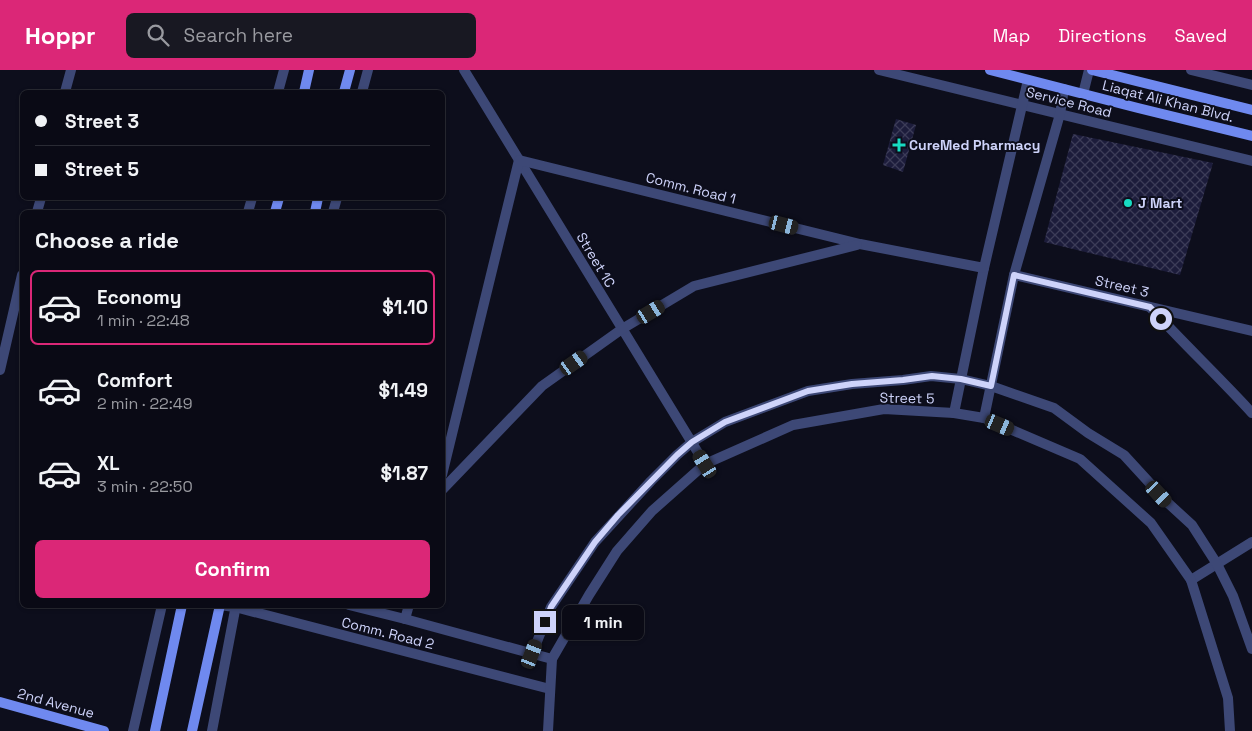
<!DOCTYPE html>
<meta charset="utf-8">
<style>
:root{--surface:#0a0a15;--page:#181822;--text:#f1f3f6;--muted:#999aa0;--line:#2a2b34;--accent:#db2777}
body{margin:0;font-family:"Space Grotesk",sans-serif;background:var(--page);color:var(--text);height:100vh;display:flex;flex-direction:column;font-size:19px;white-space:nowrap}
*{box-sizing:border-box;margin:0}
p{font-size:16px;color:var(--muted)}
.icon{flex:none;width:28px;height:28px;fill:none;stroke:currentColor;stroke-width:2;stroke-linecap:round;stroke-linejoin:round}
.map{position:relative;flex:1;overflow:hidden}
.sheet{position:absolute;left:20px;top:140px;width:425px;height:398px;display:flex;flex-direction:column;background:var(--surface);border-radius:8px;box-shadow:0 1px 4px #0004,0 0 0 1px var(--line)}
.sheet>*{flex:none}
.hud{position:absolute;left:20px;top:20px;width:425px;height:110px;border-radius:8px;box-shadow:0 1px 4px #0004,0 0 0 1px var(--line);display:grid;align-content:center;height:110px;padding:0 15px;background:var(--surface)}
.end{position:absolute;width:22px;height:22px;margin:-11px;border:6px solid #ced3fa;background:#111;box-shadow:0 0 0 2px #111}
.from{border-radius:50%}
.bubble{position:absolute;height:35px;border-radius:8px;background:var(--surface);box-shadow:0 1px 4px #0004,0 0 0 1px var(--line);font-size:16px;font-weight:700;line-height:35px;text-align:center}
.car{position:absolute;width:15px;height:30px;margin:-15px -8px;border-radius:6px;box-shadow:0 0 4px 1px #0007;background:linear-gradient(#222 24%,#8ab4d8 0 40%,#222 0 76%,#8ab4d8 0 86%,#222 0)}
.hud b{display:flex;align-items:center;gap:18px;height:48px;font-size:19px}
.hud b+b{border-top:1px solid var(--line)}
.hud i{width:12px;height:12px;background:var(--text)}
ul{padding:0;list-style:none}
li{display:flex;align-items:center;gap:15px;height:75px;margin:0 10px 8px;padding:0 5px;border:2px solid transparent;border-radius:8px}
li div{flex:1}
li b{display:block;font-size:19px}
li em{font-style:normal;font-weight:700}
li.active{border-color:var(--accent)}
li>.icon{width:45px;height:45px;stroke-width:1.5}
h2{padding:0 15px;font-size:22px;line-height:60px}
.primary-button{display:flex;gap:10px;margin-top:auto;padding:10px 15px}
.primary-button a{flex:1;height:58px;border-radius:8px;background:var(--accent);color:#fff;font-size:20px;font-weight:700;line-height:58px;text-align:center}
header{display:flex;align-items:center;gap:30px;box-sizing:border-box;height:70px;padding:0 25px;background:var(--accent);color:#fff}
header strong{font-size:24px}
nav{display:flex;gap:28px;margin-inline-start:auto;font-size:18px}
.search{width:350px;height:45px;background:var(--page);display:flex;align-items:center;gap:12px;box-sizing:border-box;padding:0 18px;border-radius:8px;color:var(--muted);font-size:19px}
.map>svg:first-child{display:block}
.building{fill:url(#building-cross-hatch)}
.lines{fill:none;stroke-linecap:round;stroke-linejoin:round}
.service{stroke:#3d4876;stroke-width:10}
.minor{stroke:#3d4876;stroke-width:10}
.secondary{stroke:#6f89ef;stroke-width:10}
.route{stroke:#ced3fa;stroke-width:6}
.poi-dot{fill:#18dbc2;stroke:#0d0e1c;stroke-width:2}
.labels{text-anchor:middle;dominant-baseline:central;stroke-width:4;stroke-linejoin:round;paint-order:stroke}
.street-label{font-size:14px;fill:#ced3fa;stroke:#0d0e1c}
.poi-label{font-size:14px;font-weight:bold;fill:#ced3fa;stroke:#0d0e1c;text-anchor:start}
</style>
<header>
<strong>Hoppr</strong>
<div class="search"><svg class="icon" aria-label="search" viewBox="0 0 24 24"><circle cx="10" cy="10" r="6"/><path d="M15 15l6 6"/></svg>Search here</div>
<nav><a>Map</a><a>Directions</a><a>Saved</a></nav>
</header>
<div class="map">
<svg width="1252" height="661" viewBox="0 0 1252 661">
<defs>
<pattern id="building-cross-hatch" width="8" height="8" patternUnits="userSpaceOnUse" patternTransform="scale(1.25)"><rect width="8" height="8" fill="#1c1c3b"/><path d="M0 0l8 8M0 8l8-8" fill="none" stroke="#3c3c58"/></pattern>
</defs>
<rect width="100%" height="100%" fill="#0d0e1c"/>
<!-- building -->
<g class="building">
<polygon points="896,49 916,55 903,102 883,95"/>
<polygon points="1073,64 1213,93 1180,205 1044,172"/>
</g>
<g class="lines">
<!-- service -->
<g class="service">
<polyline points="1191,0 1252,15"/>
<polyline points="278,22 284,0"/>
<polyline points="248,142 252,128"/>
<polyline points="133,661 162,535"/>
</g>
<!-- minor -->
<g class="minor">
<polyline points="464,0 705,394"/>
<polyline points="879,0 1252,91"/>
<polyline points="65,22 71,0"/>
<polyline points="362,22 368,0"/>
<polyline points="1083,24 1089,0"/>
<polyline points="37,142 41,128"/>
<polyline points="333,142 337,128"/>
<polyline points="1014,205 1252,261"/>
<path d="M1151,238C1184,274 1219,307 1252,343"/>
<polyline points="0,300 22,205"/>
<polyline points="954,343 984,198"/>
<polyline points="984,348 1014,205 1060,44 1064,19"/>
<polyline points="442,405 519,90 860,174 984,198 1028,10"/>
<polyline points="442,420 542,316 622,259 694,216 857,175"/>
<polyline points="1191,510 1252,472"/>
<polyline points="219,535 235,537 550,619"/>
<polyline points="349,535 405,549 552,589"/>
<polyline points="405,549 409,535"/>
<polyline points="532,584 551,537 595,472 651,411 677,385 692,372 725,352 808,321 852,314 903,310 931,306 961,309 991,316 1054,338 1088,363 1124,385 1168,433 1192,455 1217,494 1233,526 1252,579"/>
<polyline points="212,661 236,535"/>
<polyline points="548,661 552,589 589,525 617,481 652,441 705,394 793,355 884,339 954,343 984,348 1080,389 1151,453 1191,510 1228,628 1230,661"/>
</g>
<!-- secondary -->
<g class="secondary">
<polyline points="990,0 1138,38 1252,66"/>
<polyline points="1092,0 1252,40"/>
<polyline points="304,22 309,0"/>
<polyline points="344,22 350,0"/>
<polyline points="275,142 279,128"/>
<polyline points="315,142 318,128"/>
<polyline points="0,632 104,661"/>
<polyline points="155,661 182,535"/>
<polyline points="192,661 220,535"/>
</g>
</g>
<g class="lines">
<!-- route -->
<polyline class="route" points="545,552 551,537 595,472 618,445 677,385 692,372 725,352 808,321 852,314 903,310 932,306 961,309 991,316 1014,205 1150,237 1161,249"/>
</g>
<!-- markers -->
<g class="poi-dot">
<path d="M896.5 67.5h5v5h5v5h-5v5h-5v-5h-5v-5h5z"/>
<circle cx="1128" cy="133" r="5"/>
</g>
<g class="labels">
<!-- street labels -->
<g class="street-label">
<text transform="translate(1168 31) rotate(14)">Liaqat Ali Khan Blvd.</text>
<text transform="translate(1069 32) rotate(14)">Service Road</text>
<text transform="translate(691 118) rotate(14)">Comm. Road 1</text>
<text transform="translate(596 190) rotate(59)">Street 1C</text>
<text transform="translate(1122 216) rotate(13)">Street 3</text>
<text transform="translate(907 328) rotate(1)">Street 5</text>
<text transform="translate(388 563) rotate(14)">Comm. Road 2</text>
<text transform="translate(56 633) rotate(15)">2nd Avenue</text>
</g>
<!-- poi labels -->
<g class="poi-label">
<text x="909" y="75">CureMed Pharmacy</text>
<text x="1138" y="133">J Mart</text>
</g>
</g>
</svg>
<i class="end from" style="left:1161px;top:249px"></i>
<i class="end" style="left:545px;top:552px"></i>
<div class="bubble" style="left:562px;top:535px;width:82px">1 min</div>
<i class="car" style="left:784px;top:155px;rotate:104deg"></i>
<i class="car" style="left:651px;top:242px;rotate:59deg"></i>
<i class="car" style="left:574px;top:293px;rotate:55deg"></i>
<i class="car" style="left:1000px;top:355px;rotate:113deg"></i>
<i class="car" style="left:705px;top:394px;rotate:328deg"></i>
<i class="car" style="left:1159px;top:424px;rotate:137deg"></i>
<i class="car" style="left:532px;top:584px;rotate:21deg"></i>
<div class="hud">
<b><i class="from"></i>Street 3</b>
<b><i></i>Street 5</b>
</div>
<section class="sheet">
<h2>Choose a ride</h2>
<ul>
<li class="active"><svg class="icon" aria-label="car" viewBox="0 0 24 24"><path d="M5 17H2v-5l4-1 3-4h7l3 4 3 1v5h-3M9 17h6M6 11h13"/><circle cx="7" cy="17" r="2"/><circle cx="17" cy="17" r="2"/></svg><div><b>Economy</b><p>1 min · 22:48</p></div><em>$1.10</em></li>
<li><svg class="icon" aria-label="car" viewBox="0 0 24 24"><path d="M5 17H2v-5l4-1 3-4h7l3 4 3 1v5h-3M9 17h6M6 11h13"/><circle cx="7" cy="17" r="2"/><circle cx="17" cy="17" r="2"/></svg><div><b>Comfort</b><p>2 min · 22:49</p></div><em>$1.49</em></li>
<li><svg class="icon" aria-label="car" viewBox="0 0 24 24"><path d="M5 17H2v-5l4-1 3-4h7l3 4 3 1v5h-3M9 17h6M6 11h13"/><circle cx="7" cy="17" r="2"/><circle cx="17" cy="17" r="2"/></svg><div><b>XL</b><p>3 min · 22:50</p></div><em>$1.87</em></li>
</ul>
<div class="primary-button"><a>Confirm</a></div>
</section>
</div>
